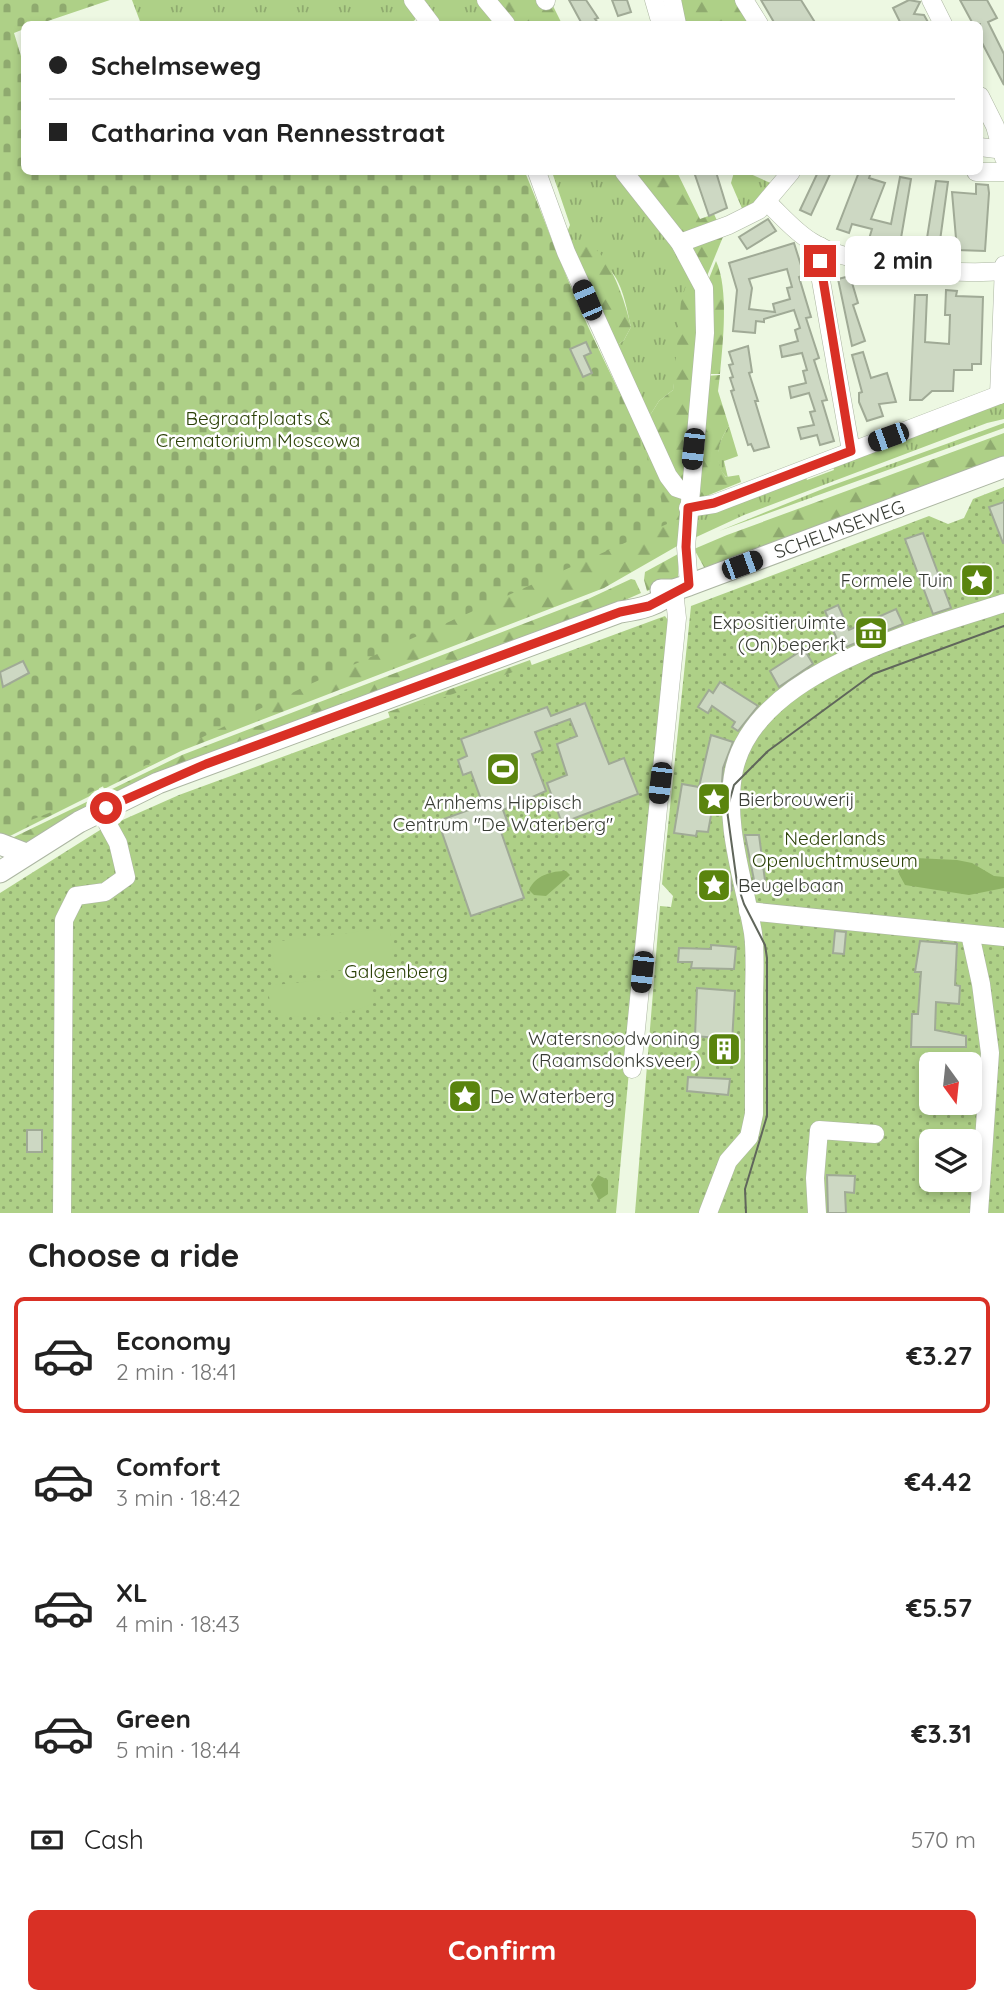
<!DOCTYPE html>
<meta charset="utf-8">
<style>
:root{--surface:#fff;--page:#f6f6f6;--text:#222;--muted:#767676;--line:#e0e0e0;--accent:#d93025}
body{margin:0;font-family:Quicksand,sans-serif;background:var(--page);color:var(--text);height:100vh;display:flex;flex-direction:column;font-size:26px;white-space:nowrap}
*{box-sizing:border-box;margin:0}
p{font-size:23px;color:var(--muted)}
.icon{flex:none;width:38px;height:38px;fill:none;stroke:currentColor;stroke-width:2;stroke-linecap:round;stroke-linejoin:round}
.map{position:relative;height:1213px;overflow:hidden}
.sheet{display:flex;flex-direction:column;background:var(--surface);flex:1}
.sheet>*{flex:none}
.banner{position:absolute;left:21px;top:21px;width:962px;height:154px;border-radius:10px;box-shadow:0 4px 10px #0003;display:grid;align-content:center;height:154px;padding:0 28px;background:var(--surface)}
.needle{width:46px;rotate:165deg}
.fabs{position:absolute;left:919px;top:1052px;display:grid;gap:14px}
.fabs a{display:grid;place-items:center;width:63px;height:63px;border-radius:10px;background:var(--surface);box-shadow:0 4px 10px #0003;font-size:35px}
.end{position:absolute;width:32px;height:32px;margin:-16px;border:9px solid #d93025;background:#fff;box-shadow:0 0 0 4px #fff}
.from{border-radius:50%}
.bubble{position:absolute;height:49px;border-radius:10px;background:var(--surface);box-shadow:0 4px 10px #0003;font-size:23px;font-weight:700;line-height:49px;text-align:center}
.car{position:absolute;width:21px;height:42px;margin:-21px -10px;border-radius:9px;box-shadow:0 0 5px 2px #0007;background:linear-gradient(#222 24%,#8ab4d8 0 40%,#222 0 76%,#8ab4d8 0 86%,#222 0)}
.banner b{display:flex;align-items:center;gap:24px;height:66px;font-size:26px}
.banner b+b{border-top:2px solid var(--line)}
.banner i{width:18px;height:18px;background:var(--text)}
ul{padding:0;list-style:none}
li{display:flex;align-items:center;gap:21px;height:116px;margin:0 14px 10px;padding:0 14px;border:4px solid transparent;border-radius:10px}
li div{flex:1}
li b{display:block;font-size:26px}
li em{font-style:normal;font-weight:700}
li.current{border-color:var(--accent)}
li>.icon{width:63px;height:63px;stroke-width:1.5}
h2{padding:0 28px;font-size:32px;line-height:84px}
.pay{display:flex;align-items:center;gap:18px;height:77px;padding:0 28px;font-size:26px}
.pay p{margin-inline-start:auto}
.cta{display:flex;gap:14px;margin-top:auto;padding:14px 28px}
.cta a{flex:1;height:80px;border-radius:10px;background:var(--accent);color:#fff;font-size:28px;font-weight:700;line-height:80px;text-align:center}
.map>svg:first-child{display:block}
.grass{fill:url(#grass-tufts)}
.forest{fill:url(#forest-firs)}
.cemetery{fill:url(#cemetery-stones)}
.park{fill:url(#park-dots);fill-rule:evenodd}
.pitch{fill:#aed087}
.water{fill:#8eb264}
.building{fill:#cdd8c3;stroke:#a0aa96;stroke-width:2;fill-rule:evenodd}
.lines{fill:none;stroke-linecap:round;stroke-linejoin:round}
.minor-casing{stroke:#acb6a2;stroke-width:19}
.major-casing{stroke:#acb6a2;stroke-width:23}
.minor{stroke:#fff;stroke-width:18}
.major{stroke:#fff;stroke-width:21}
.tram{stroke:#60665b;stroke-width:2}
.route{stroke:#d93025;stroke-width:9}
.labels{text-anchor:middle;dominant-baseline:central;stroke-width:5;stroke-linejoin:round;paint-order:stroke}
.park-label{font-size:19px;fill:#2c4208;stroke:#fff}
.street-label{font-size:19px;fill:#393d35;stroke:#fff}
.poi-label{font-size:19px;fill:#393d35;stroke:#fff;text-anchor:end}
</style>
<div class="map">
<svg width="1004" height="1213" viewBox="0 0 1004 1213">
<defs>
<pattern id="grass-tufts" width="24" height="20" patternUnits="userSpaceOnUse" patternTransform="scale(1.75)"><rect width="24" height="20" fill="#aed087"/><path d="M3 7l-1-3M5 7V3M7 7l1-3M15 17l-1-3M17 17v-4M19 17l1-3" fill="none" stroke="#8faa6f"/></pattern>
<pattern id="forest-firs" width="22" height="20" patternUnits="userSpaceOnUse" patternTransform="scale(1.75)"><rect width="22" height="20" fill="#aed087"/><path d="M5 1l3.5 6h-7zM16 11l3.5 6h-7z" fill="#8faa6f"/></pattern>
<pattern id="cemetery-stones" width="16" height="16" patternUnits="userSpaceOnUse" patternTransform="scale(1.75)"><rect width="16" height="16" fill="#aed087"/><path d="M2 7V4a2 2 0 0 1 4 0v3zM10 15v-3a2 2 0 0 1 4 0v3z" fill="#8faa6f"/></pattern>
<pattern id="park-dots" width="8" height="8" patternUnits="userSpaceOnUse" patternTransform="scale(1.75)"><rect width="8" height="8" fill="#aed087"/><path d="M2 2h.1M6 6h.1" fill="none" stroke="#8faa6f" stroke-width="1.8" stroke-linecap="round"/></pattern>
</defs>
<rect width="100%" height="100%" fill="#edf8e2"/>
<!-- grass -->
<g class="grass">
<polygon points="132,0 408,0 415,9 415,20 409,24 141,24"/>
<polygon points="420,0 479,0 499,24 439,24"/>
<path d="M552,172H616L691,270L673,390L659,401L647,420L614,348L624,340L631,327C626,306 622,275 601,262C588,254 575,250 565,237L570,225Z"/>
<polygon points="734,172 746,172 775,185 744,213 731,183"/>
<polygon points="1004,399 1004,419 987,423 744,515 692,539 695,518 700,513 805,476 807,480 834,470 833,466"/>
<polygon points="1004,423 1004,428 719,531 825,488"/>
<path d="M729,426L738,456L724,461L728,478C711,465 718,441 729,426Z"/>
</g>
<!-- forest -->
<g class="forest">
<polygon points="494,0 550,0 562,24 514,24"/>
<polygon points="674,0 739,0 754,24 680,24"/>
<polygon points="631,172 677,172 700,219 714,214 719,225 685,239"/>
<polygon points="725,232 707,276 688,243"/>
<path d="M581,242C608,244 626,305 631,327L624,340L614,348L572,246Z"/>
<path d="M716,261C729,289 723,342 720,374H705L708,281Z"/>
<polygon points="691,270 701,311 685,479 680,481 647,420 659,401 673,390 681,301"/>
<path d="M720,375L718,391L729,426C718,441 713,462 726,477L739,475L741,482L699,499L694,489L705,376Z"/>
<polygon points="622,390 682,499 679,545 604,588 181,751 104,789 95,764 588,398"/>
<polygon points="1004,433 1004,461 705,569 694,549 727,535"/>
<polygon points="678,554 678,578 647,591 644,580 645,572"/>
<polygon points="631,579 635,580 641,593 600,611 107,796 106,792 182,755 588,599"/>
<polygon points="530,660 538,683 394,730 388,712"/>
<polygon points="92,773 100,791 4,839 0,838 0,819"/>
<polygon points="101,795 102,800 23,844 12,838"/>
</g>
<!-- cemetery -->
<path class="cemetery" d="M0,0H110L39,24H24V29L14,33L24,66V172H525C543,216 560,262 579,306C610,378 652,446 667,524L306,686L49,813L0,832Z"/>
<!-- park -->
<g class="park">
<path d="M1004,487V1213H635L660,906L671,907L673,896L662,884L691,606L929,516L948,524L964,518L973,499ZM931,1064H970V1102H931ZM931,1141H970V1180H931Z"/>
<polygon points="665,616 670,623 616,1213 0,1213 0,893 100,830 179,795"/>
</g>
<!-- pitch -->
<g class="pitch">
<polygon points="390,928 394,963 392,967 275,974 272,942"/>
<path d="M370,975L375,1001C366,1014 284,1021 271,1013L269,996L275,985Z"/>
</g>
<!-- water -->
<g class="water">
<polygon points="915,858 957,860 972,863 994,876 1004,877 1004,888 969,895 905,885 899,874 902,862"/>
<path d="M566,871L570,875L546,896L534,895L529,890C535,875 552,871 566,871Z"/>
<polygon points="598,1175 608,1180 608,1194 599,1200 591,1185"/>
</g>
<!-- building -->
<g class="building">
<polygon points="569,0 586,0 598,18 595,19 599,24 582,24"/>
<polygon points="612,0 627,0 631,12 618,16"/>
<polygon points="761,0 801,0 816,24 775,24"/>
<polygon points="909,0 920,2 914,14 924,15 929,24 901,24 893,8"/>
<polygon points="960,0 987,0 997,18 988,22 1004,54 1004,85 980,39 980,24 973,24"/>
<polygon points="694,172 716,172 727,208 709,216"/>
<polygon points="818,172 831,172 811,215 800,210"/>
<polygon points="859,172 871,172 869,178 885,183 871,219 891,224 900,177 911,179 900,244 869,239 872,229 852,224 849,233 837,229"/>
<polygon points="936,181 948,182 939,248 927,246 927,238"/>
<polygon points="976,184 988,185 989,193 985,251 957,250 952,192 976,194"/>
<polygon points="768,219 776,231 747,249 739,237"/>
<path d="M794,243L804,275L799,277L811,317L806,318L819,358L814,360L827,400L822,401L834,441L820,445L817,435L801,439L798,428L814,425L810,412L815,411L809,393L791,398L789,387L806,383L803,371L807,370L802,353L782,357L780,346L798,341L795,330L800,328L794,310L764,319V322L756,321L755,333L733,331L737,290L729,263ZM787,269L792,287L787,288L790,299L773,304L775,312L749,309L752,288L749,279Z"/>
<polygon points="850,276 858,303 853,305 865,341 852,346 838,279"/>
<polygon points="946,290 957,291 956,296 983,297 981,364 972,364 972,370 954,370 953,391 932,391 922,400 910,400 915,295 927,295 925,342 949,344 950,315 945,315"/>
<polygon points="586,342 591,353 584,356 592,373 583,377 570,349"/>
<polygon points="748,346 752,372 749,373 758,401 755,401 769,447 754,451 751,444 748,445 731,391 734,390 730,378 733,377 729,365 733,364 729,352"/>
<polygon points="863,352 871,378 887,373 896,402 879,404 883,416 867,421 859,402 859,393 862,392 852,355"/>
<polygon points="1004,502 1004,543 1003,543 989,507"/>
<polygon points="923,533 951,608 933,614 905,539"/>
<polygon points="838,605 849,630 896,609 903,624 841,649 825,611"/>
<polygon points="804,649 813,664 779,687 770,671"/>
<polygon points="23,661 29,673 3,687 0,672"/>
<polygon points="720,682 758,706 738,731 732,727 735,722 712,706 708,713 698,707 709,690 713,693"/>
<polygon points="585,703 609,764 624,758 638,794 562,823 547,783 567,775 557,744 577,736 570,719 535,732 542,750 532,754 546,791 503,810 509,826 500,829 524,898 471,916 438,821 483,805 471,772 463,775 458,760 467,756 461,739 547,707 551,716"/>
<polygon points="711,735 733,742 723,768 720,811 712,810 708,832 697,831 696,836 674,833 682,784 699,787"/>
<polygon points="745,835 759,835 766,888 756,890"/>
<polygon points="730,877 732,890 728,893 701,893 700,878"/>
<polygon points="835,931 846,932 844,954 833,953"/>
<polygon points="920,941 957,944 955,985 960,986 959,1004 936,1002 935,1030 966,1036 966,1047 911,1047 912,1014 918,1014 921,972 915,972"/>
<polygon points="711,945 736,947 734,969 691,968 692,962 678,962 679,948 711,949"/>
<polygon points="697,988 735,991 731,1059 719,1058 717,1038 695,1036"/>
<polygon points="688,1077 730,1079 728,1095 687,1091"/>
<rect x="27" y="1130" width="15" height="22"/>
<polygon points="827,1175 855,1176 854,1193 845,1192 846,1213 828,1213"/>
</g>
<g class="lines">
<!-- minor casing -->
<g class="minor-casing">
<g id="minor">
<polyline points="413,0 431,24"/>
<polyline points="486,0 506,24"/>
<polyline points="545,0 546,1"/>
<polyline points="654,0 661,24"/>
<polyline points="672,0 677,24"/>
<polyline points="744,0 759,24"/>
<polyline points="931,0 943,24"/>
<polyline points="980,96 995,126 1004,158"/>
<polyline points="980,147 1004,150"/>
<polyline points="537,172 566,252 668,476 677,488 689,492"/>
<polyline points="624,172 680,243 704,288 705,333 686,547 689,585"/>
<polyline points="976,172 1004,172"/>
<path d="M767,202C781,215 795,232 812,242C850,267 958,275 1004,271"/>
<polyline points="680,243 729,225 759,210 791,172"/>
<polyline points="820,246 820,275 851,451"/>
<polyline points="999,395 1004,265"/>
<polyline points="688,508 714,504 1004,393"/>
<polyline points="748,911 1004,937"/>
<polyline points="970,934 981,984 990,1053 979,1213"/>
<polyline points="632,1069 677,618 674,590"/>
<polyline points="62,1213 64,920 76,896 105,892 126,877 118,843 106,821 106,808"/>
<path d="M708,1213L728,1161L749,1137L754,1114C754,1076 754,1039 754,1002C754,979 756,955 753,933C744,880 723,823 734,770C756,670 920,631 1004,603"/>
<polyline points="817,1213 815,1178 819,1130 875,1134"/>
</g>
</g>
<!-- major casing -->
<g class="major-casing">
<g id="major">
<polyline points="661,590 674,590 689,585 1004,467"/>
<polyline points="0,844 26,854"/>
<path d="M0,872L79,822L158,783L620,612C641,609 659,605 674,590"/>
</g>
</g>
<!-- minor -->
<use href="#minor" class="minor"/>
<!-- major -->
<use href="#major" class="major"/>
<!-- tram -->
<polyline class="tram" points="746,1213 745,1189 767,1116 767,958 765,945 744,904 737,883 727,810 734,785 768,751 873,674 1004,626"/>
</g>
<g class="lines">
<!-- route -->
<polyline class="route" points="106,808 206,764 620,612 649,606 689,585 686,547 688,508 714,503 851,451 820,261"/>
</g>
<!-- icons -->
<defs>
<g id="sight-square" transform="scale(1.75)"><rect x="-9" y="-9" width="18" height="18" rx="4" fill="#5a840e" stroke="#fff"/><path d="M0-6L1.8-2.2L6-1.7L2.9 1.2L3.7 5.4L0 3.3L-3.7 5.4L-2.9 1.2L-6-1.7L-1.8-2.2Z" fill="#fff"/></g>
<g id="museum-square" transform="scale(1.75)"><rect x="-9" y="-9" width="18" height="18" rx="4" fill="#5a840e" stroke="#fff"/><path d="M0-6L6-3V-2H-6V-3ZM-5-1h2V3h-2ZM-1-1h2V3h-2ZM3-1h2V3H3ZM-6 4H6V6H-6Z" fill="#fff"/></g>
<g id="stadium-square" transform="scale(1.75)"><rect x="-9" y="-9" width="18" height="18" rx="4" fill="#5a840e" stroke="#fff"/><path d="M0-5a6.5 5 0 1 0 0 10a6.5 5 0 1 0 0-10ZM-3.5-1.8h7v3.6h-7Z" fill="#fff"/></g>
<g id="building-square" transform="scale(1.75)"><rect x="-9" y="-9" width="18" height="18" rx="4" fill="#5a840e" stroke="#fff"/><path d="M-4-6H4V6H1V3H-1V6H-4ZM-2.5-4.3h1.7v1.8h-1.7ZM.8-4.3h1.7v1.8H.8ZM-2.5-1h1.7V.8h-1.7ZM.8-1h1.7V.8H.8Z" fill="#fff"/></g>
</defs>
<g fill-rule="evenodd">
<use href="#sight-square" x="977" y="580"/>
<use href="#museum-square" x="871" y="633"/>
<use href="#stadium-square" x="503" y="769"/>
<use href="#sight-square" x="714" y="799"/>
<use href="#sight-square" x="714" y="885"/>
<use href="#building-square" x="724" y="1049"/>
<use href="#sight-square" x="465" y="1096"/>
</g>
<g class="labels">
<!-- park labels -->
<g class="park-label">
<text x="258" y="418">Begraafplaats &amp;<tspan x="258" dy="22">Crematorium Moscowa</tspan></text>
<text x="835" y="838">Nederlands<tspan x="835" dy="22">Openluchtmuseum</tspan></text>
<text x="396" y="971">Galgenberg</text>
</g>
<!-- street labels -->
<g class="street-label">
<text transform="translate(839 529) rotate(-20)">SCHELMSEWEG</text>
</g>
<!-- poi labels -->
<g class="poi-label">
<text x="953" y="580">Formele Tuin</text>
<text x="846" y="622">Expositieruimte<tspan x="846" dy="22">(On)beperkt</tspan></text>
<text x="738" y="799" text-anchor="start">Bierbrouwerij</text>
<text x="503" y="802" text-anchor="middle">Arnhems Hippisch<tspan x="503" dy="22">Centrum "De Waterberg"</tspan></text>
<text x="738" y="885" text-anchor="start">Beugelbaan</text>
<text x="700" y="1038">Watersnoodwoning<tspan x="700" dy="22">(Raamsdonksveer)</tspan></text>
<text x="490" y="1096" text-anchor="start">De Waterberg</text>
</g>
</g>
</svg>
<div class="fabs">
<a><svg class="needle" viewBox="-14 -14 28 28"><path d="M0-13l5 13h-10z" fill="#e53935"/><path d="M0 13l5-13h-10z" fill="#767676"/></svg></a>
<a><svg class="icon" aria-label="layers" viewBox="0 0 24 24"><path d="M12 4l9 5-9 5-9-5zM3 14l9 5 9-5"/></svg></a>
</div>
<i class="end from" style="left:106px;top:808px"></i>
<i class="end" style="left:820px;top:261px"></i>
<div class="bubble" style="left:845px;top:236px;width:116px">2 min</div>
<i class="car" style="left:587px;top:300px;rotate:337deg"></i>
<i class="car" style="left:888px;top:437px;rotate:250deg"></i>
<i class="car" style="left:693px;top:449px;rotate:186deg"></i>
<i class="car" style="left:742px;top:565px;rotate:70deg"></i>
<i class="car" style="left:660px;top:783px;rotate:187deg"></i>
<i class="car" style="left:642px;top:972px;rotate:186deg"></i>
<div class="banner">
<b><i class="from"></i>Schelmseweg</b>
<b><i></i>Catharina van Rennesstraat</b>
</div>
</div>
<section class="sheet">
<h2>Choose a ride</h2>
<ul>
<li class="current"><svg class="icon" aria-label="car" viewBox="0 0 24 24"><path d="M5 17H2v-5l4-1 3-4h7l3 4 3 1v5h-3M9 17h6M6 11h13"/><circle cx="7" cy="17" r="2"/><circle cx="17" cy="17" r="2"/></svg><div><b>Economy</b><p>2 min · 18:41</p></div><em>€3.27</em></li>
<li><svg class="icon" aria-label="car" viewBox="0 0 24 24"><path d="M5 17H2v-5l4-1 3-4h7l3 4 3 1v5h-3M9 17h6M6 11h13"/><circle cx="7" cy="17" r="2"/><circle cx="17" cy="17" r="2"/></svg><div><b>Comfort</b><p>3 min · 18:42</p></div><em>€4.42</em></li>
<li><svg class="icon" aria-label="car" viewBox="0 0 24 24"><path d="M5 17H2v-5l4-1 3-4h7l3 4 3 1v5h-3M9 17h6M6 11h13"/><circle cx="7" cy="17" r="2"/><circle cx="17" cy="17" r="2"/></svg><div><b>XL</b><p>4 min · 18:43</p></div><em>€5.57</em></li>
<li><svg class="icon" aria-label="car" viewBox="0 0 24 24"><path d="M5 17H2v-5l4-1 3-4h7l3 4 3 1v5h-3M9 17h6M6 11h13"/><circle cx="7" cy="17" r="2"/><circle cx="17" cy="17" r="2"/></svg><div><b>Green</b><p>5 min · 18:44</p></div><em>€3.31</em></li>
</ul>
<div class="pay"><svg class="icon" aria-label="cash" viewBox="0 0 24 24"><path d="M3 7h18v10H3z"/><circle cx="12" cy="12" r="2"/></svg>Cash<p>570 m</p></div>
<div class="cta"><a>Confirm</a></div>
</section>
